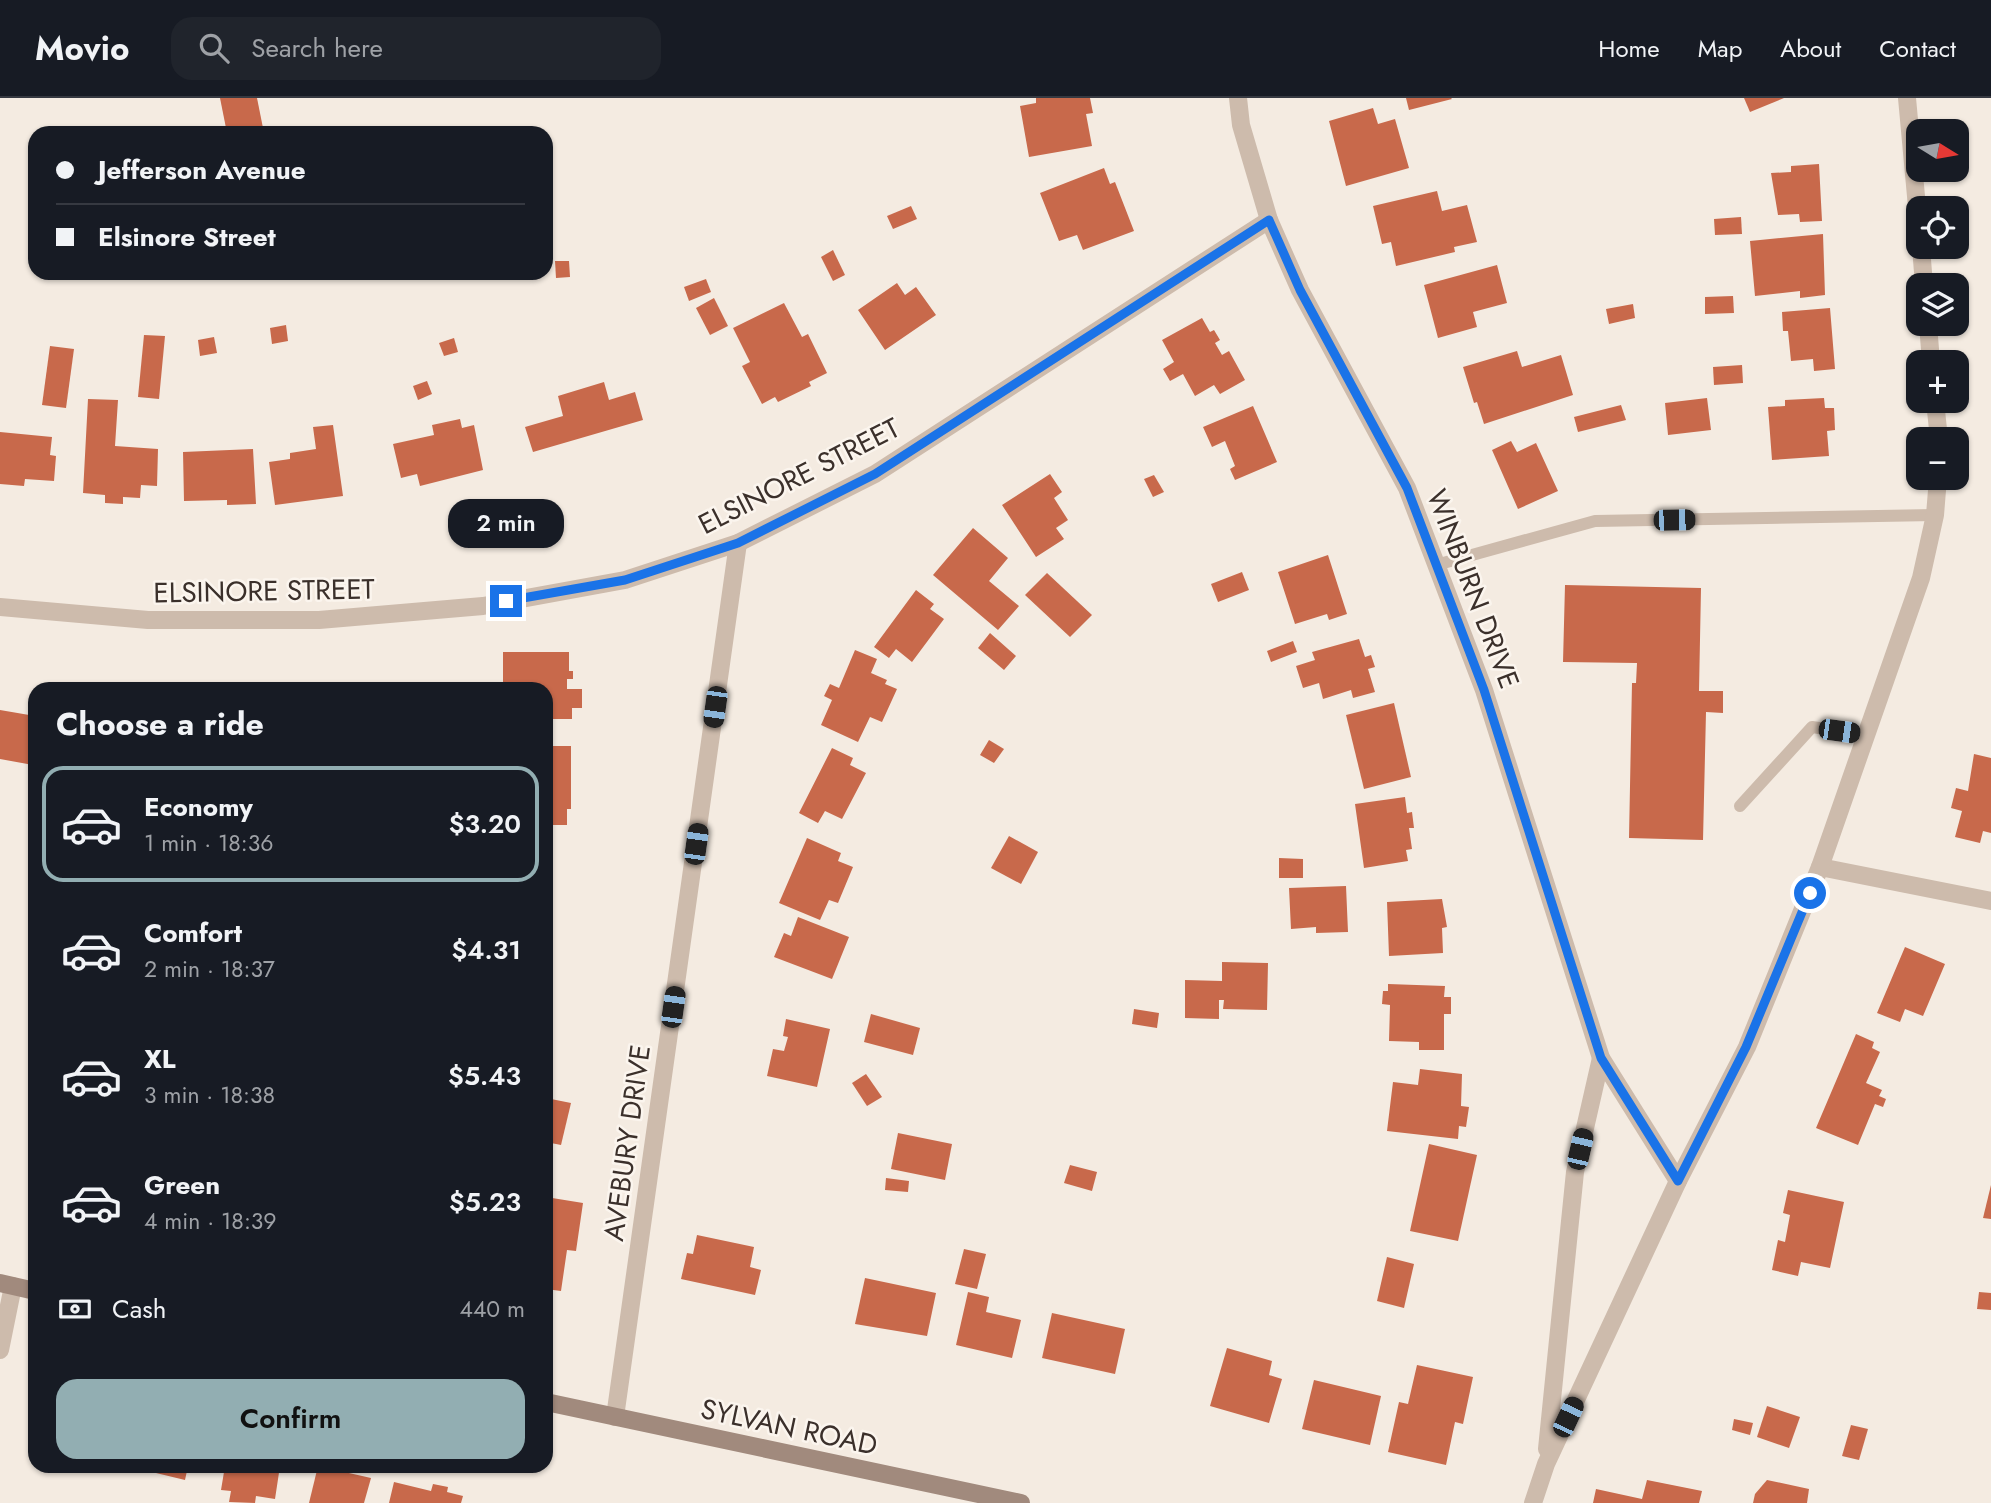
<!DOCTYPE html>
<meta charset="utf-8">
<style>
:root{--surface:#171b24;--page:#20242c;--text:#f1f3f6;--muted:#9ea1a6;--line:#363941;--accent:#92aeb2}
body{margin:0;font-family:Jost,sans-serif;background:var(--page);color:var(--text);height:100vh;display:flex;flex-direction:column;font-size:26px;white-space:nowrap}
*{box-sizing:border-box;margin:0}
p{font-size:23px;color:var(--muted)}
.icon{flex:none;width:38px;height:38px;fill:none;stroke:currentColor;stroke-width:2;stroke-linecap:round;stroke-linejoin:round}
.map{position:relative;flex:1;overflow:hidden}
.panel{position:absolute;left:28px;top:584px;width:525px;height:791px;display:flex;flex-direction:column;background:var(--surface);border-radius:21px;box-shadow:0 2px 5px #0004}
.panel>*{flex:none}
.guide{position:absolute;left:28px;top:28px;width:525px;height:154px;border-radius:21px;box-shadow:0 2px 5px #0004;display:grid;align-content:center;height:154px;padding:0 28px;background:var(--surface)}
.needle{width:46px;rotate:101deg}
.tools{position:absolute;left:1906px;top:21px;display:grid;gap:14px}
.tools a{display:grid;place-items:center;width:63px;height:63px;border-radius:14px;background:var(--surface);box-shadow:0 2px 5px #0004;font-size:35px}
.end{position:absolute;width:32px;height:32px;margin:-16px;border:9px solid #1a73e8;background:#fff;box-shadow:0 0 0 4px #fff}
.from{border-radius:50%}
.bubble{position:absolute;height:49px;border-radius:21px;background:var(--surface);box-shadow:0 2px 5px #0004;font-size:23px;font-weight:600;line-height:49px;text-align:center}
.car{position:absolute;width:21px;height:42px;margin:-21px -10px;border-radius:9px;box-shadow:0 0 5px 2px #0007;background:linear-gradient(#222 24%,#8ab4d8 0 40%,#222 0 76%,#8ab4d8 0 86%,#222 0)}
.guide b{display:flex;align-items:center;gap:24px;height:66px;font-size:26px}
.guide b+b{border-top:2px solid var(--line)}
.guide i{width:18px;height:18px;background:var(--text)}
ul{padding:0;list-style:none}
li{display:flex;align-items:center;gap:21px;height:116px;margin:0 14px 10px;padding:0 14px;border:4px solid transparent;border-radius:21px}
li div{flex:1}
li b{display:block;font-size:26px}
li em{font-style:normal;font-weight:600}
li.selected{border-color:var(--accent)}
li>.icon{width:63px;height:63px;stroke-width:1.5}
h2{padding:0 28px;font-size:32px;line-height:84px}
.pay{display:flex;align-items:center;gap:18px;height:77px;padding:0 28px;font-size:26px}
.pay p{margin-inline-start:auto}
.button{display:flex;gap:14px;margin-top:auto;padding:14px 28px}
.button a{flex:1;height:80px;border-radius:21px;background:var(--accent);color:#111;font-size:28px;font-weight:600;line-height:80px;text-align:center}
header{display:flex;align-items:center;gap:42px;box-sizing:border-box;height:98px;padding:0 35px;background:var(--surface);border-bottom:2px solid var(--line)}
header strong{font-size:33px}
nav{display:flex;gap:38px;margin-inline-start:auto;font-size:24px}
.search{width:490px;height:63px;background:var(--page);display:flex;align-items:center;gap:18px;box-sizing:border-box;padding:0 24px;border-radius:21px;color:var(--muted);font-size:26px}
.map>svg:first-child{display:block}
.building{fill:#c8694b}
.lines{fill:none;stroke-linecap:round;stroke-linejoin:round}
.lane{stroke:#cdbbac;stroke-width:12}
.street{stroke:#cdbbac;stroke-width:18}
.secondary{stroke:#a18a7d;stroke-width:18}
.route{stroke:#1a73e8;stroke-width:9}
.labels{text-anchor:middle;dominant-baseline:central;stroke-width:5;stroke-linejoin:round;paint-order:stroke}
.street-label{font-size:28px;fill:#3b302b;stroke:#fbf5ee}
</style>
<header>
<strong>Movio</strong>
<div class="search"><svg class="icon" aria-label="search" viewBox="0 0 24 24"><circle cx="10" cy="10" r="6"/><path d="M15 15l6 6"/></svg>Search here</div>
<nav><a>Home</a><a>Map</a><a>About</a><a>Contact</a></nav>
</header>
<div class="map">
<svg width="1991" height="1405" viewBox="0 0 1991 1405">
<rect width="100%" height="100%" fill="#f4ebe1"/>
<!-- building -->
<g class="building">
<polygon points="220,0 257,0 264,35 227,35"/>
<polygon points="1036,0 1090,0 1093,15 1086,16 1092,48 1029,59 1020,8 1036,5"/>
<polygon points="1406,0 1451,0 1452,1 1409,12"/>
<polygon points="1744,0 1784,0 1750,14"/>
<polygon points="1373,10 1378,26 1395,21 1409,70 1346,88 1329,23"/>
<polygon points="1819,66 1822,123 1800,124 1799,116 1778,117 1771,75 1791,74 1791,68"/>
<polygon points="1104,70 1110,86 1115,84 1134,133 1083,152 1077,137 1059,143 1040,95"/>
<polygon points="1437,93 1442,113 1467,107 1477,144 1454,149 1455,154 1396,168 1391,144 1382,146 1373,108"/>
<polygon points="911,108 917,121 893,131 887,118"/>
<polygon points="1741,119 1742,136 1715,137 1714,121"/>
<polygon points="1823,136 1825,197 1800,200 1800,193 1755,198 1750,143"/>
<polygon points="833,152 845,177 833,183 821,159"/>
<polygon points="555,163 569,163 570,179 556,180"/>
<polygon points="1497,167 1507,205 1473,214 1477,229 1438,240 1424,187"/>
<polygon points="706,181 711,194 689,203 684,189"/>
<polygon points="897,185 905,197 916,189 936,217 885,252 858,212"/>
<polygon points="1733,198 1734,215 1705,216 1705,199"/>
<polygon points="714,200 728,228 710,237 696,210"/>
<polygon points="784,205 802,239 808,236 827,275 809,284 811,288 778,304 775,299 762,306 742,268 750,264 733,230"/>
<polygon points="1633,206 1635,220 1609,226 1606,211"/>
<polygon points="1830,210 1835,271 1814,273 1813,261 1791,263 1788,233 1783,233 1782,214"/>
<polygon points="1202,220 1210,234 1214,232 1220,242 1215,245 1222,257 1229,253 1245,282 1220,296 1214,287 1195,298 1183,276 1170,283 1163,271 1174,264 1162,242"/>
<polygon points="286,227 288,243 272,246 270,230"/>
<polygon points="144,237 165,238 159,301 138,299"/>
<polygon points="214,239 217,255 200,258 198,242"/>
<polygon points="454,240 458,254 444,258 439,245"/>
<polygon points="50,248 74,251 66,310 42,307"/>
<polygon points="1517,253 1522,269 1561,257 1573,297 1484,326 1477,304 1474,305 1463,269"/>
<polygon points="1742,267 1743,285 1714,287 1713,269"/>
<polygon points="427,283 432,296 418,302 413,288"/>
<polygon points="604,284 609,302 635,294 643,322 533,354 525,329 563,318 558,298"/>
<polygon points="1707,300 1711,332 1668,337 1665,305"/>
<polygon points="1824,300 1825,310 1834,310 1835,332 1827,333 1829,358 1772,362 1768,309 1785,308 1785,302"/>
<polygon points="88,301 118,302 115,348 158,351 157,388 141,387 140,400 123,399 123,406 105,405 105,397 83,395"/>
<polygon points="1621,307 1626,322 1578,334 1574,319"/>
<polygon points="1253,308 1277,364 1235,382 1230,371 1235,368 1225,343 1212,349 1203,329"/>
<polygon points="460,321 462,330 474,327 483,372 420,388 417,376 401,380 393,346 434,337 432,327"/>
<polygon points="333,327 343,398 275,407 269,364 290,361 290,355 316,351 313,329"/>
<polygon points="0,334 52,339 50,357 56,358 54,383 25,381 24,388 0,386"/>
<polygon points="1511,343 1517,354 1536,345 1558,393 1518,411 1492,352"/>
<polygon points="253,351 256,406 227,407 227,402 184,403 183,354"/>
<polygon points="1050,376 1062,394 1054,400 1068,422 1056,430 1064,441 1036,459 1002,407"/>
<polygon points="1154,377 1164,394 1153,399 1144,381"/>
<polygon points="973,430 1008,460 989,483 1019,508 998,532 933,477"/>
<polygon points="1328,457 1347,516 1329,522 1327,516 1295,526 1278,474"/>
<polygon points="1242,474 1249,492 1218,504 1211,486"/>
<polygon points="1047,475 1092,517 1070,539 1025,497"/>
<polygon points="1565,487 1701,490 1699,593 1723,593 1723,615 1706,614 1703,742 1629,740 1632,585 1636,585 1637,565 1563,564"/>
<polygon points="916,492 934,506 930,511 944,521 912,564 896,551 889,560 874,549"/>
<polygon points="990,535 1016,558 1004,572 978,550"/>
<polygon points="1359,541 1365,559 1371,557 1375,569 1368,571 1375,594 1353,600 1351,592 1323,601 1319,585 1303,590 1296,568 1315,562 1312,554"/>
<polygon points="1293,543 1297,554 1271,564 1267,553"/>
<polygon points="855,552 877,561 871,575 887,582 885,586 897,591 882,624 870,619 858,644 821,627 832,602 824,598 830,586 839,590"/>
<polygon points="503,554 569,554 569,573 573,573 573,581 567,581 567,591 582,591 582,610 572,610 572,621 546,621 546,592 526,592 526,585 503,584"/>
<polygon points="1394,605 1411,679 1364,691 1346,617"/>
<polygon points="0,612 35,618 33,667 0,661"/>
<polygon points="989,642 1004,651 994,665 980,657"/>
<polygon points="546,648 571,648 571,711 567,711 567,727 546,727"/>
<polygon points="832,650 853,660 850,667 866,675 842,721 825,713 818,725 799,715"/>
<polygon points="1974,656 1991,660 1991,735 1983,733 1980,745 1955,739 1962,713 1951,710 1956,690 1968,693"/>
<polygon points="1405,699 1407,715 1412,714 1414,730 1409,730 1412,751 1406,752 1408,763 1364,770 1355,706"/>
<polygon points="1009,738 1038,754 1021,786 991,770"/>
<polygon points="807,740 841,755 838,763 853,769 838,805 829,802 820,822 779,805"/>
<polygon points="1279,760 1303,761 1303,780 1279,780"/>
<polygon points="1346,788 1348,834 1316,835 1316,829 1291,831 1289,790"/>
<polygon points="1442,801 1447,829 1442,830 1443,855 1389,858 1387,804"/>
<polygon points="798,819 849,839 832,881 774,859 784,835 791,838"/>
<polygon points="1905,849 1945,866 1923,918 1905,911 1900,924 1877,915"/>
<polygon points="1222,864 1268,865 1267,912 1223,911 1224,902 1219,902 1219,921 1185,920 1185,882 1222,883"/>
<polygon points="1388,886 1445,888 1444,899 1451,899 1451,916 1444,916 1444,952 1419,952 1419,944 1389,943 1390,907 1382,906 1383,893 1388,893"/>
<polygon points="1134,911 1159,915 1157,930 1132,926"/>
<polygon points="871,916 920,930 913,957 864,944"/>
<polygon points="786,921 830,931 817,989 767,978 773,951 784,953 788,939 783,938"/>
<polygon points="1856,936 1874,944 1872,950 1880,954 1866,985 1882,992 1879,998 1886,1001 1883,1009 1875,1006 1858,1047 1816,1030"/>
<polygon points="1420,971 1462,976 1461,1008 1469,1009 1466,1029 1459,1028 1458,1041 1387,1033 1393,984 1418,987"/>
<polygon points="866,976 882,999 867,1008 852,985"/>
<polygon points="546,1000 571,1005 561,1047 546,1044"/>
<polygon points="898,1035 952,1046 945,1082 891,1071"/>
<polygon points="1429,1046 1477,1057 1458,1143 1410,1133"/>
<polygon points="1070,1067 1097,1074 1092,1093 1064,1085"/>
<polygon points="886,1080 909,1083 908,1094 885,1092"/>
<polygon points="1991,1087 1991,1121 1983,1120"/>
<polygon points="1788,1092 1844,1104 1830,1170 1801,1164 1798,1178 1772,1172 1778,1142 1785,1144 1790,1117 1783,1115"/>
<polygon points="546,1099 583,1105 576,1153 567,1152 561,1193 546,1191"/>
<polygon points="697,1137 754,1149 750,1169 761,1172 755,1197 681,1181 687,1155 693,1156"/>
<polygon points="964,1151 986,1156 977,1191 955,1186"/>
<polygon points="1387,1159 1414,1166 1404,1210 1377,1203"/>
<polygon points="865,1180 936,1195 927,1238 855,1226"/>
<polygon points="968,1194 989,1199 986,1214 1021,1222 1012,1260 956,1247"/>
<polygon points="1979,1194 1991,1195 1991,1212 1977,1211"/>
<polygon points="1052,1215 1125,1231 1115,1276 1042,1260"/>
<polygon points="1227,1250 1272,1263 1269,1277 1282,1281 1269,1325 1210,1308"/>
<polygon points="1417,1267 1473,1279 1463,1326 1455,1324 1446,1367 1388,1354 1399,1304 1408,1306"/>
<polygon points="1314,1282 1381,1298 1370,1347 1302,1331"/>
<polygon points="1767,1308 1800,1319 1789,1350 1757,1339"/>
<polygon points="1734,1321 1753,1325 1750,1337 1732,1332"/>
<polygon points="1851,1327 1868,1331 1859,1362 1842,1358"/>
<polygon points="127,1368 188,1368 185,1382"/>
<polygon points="225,1368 280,1368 275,1401 256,1398 255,1405 229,1404 231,1393 221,1392"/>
<polygon points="318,1368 371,1380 364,1405 309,1405"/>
<polygon points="1647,1382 1702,1393 1699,1405 1593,1405 1596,1391 1642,1401"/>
<polygon points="1767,1382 1809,1391 1807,1405 1753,1405 1755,1396"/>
<polygon points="394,1384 431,1393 433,1386 448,1389 447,1394 463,1398 461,1405 389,1405"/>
</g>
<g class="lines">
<!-- lane -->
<g class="lane">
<polyline points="1436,467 1595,423 1935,417"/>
<polyline points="1740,708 1812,629 1867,637"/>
</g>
<!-- street -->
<g class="street">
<polyline points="1238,0 1241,27 1269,122 1300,192 1407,390 1484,592 1601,960 1678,1083"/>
<polyline points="1907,0 1918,120"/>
<polyline points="1921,149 1924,187"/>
<polyline points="1928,226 1931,264"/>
<polyline points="1935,303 1939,341"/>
<polyline points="0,509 148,522 319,522 483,508 625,482 738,445 875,376 1269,122"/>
<polyline points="1820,769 1991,803"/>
<polyline points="0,1252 13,1188"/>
<polyline points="615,1319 738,445"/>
<polyline points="1547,1351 1575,1074 1601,960"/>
<polyline points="1533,1405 1546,1366 1678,1083 1747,949 1820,769 1921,480 1935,417 1938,380"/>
</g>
<!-- secondary -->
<g class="secondary">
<polyline points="0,1185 35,1193"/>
<polyline points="546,1304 1021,1405"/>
</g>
</g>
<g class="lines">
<!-- route -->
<polyline class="route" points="506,503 625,482 738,445 875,376 1269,122 1300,192 1407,390 1484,592 1601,960 1678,1083 1746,949 1810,795"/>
</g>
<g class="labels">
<!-- street labels -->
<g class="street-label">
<text transform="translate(799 378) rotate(-27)">ELSINORE STREET</text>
<text transform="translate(1473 491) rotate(69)">WINBURN DRIVE</text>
<text transform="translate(264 493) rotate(-1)">ELSINORE STREET</text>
<text transform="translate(627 1045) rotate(-82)">AVEBURY DRIVE</text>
<text transform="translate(789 1329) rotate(12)">SYLVAN ROAD</text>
</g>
</g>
</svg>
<div class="tools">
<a><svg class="needle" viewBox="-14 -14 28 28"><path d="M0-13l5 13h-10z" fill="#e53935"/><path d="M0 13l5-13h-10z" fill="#9ea1a6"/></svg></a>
<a><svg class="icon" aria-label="locate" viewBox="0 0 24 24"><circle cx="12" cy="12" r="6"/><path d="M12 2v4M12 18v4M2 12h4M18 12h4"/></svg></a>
<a><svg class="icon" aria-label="layers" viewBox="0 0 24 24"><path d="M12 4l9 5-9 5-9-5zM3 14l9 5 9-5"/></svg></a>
<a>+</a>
<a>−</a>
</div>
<i class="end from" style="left:1810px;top:795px"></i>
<i class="end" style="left:506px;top:503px"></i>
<div class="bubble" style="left:448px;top:401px;width:116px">2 min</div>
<i class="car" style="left:1674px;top:422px;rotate:89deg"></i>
<i class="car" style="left:715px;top:609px;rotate:188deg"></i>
<i class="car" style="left:1839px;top:633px;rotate:98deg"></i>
<i class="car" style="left:696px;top:746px;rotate:8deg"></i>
<i class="car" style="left:673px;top:909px;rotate:8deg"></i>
<i class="car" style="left:1580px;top:1051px;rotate:13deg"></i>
<i class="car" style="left:1568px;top:1319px;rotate:25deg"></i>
<div class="guide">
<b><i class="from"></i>Jefferson Avenue</b>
<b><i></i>Elsinore Street</b>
</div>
<section class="panel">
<h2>Choose a ride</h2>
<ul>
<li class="selected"><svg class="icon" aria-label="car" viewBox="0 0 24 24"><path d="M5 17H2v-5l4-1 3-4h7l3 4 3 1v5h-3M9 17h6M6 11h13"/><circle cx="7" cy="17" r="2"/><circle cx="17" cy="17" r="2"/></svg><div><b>Economy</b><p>1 min · 18:36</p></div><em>$3.20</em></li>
<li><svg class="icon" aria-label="car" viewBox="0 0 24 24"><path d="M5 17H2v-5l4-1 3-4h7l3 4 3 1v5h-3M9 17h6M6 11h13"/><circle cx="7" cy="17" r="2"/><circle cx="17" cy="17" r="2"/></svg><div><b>Comfort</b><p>2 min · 18:37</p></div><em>$4.31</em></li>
<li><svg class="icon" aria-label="car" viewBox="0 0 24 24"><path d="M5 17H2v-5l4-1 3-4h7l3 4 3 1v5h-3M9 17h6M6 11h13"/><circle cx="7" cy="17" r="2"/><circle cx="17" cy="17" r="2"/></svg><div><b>XL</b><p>3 min · 18:38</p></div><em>$5.43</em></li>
<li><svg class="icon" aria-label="car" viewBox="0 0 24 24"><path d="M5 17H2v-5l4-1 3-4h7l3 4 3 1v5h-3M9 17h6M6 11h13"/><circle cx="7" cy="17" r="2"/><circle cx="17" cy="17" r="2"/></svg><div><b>Green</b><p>4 min · 18:39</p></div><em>$5.23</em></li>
</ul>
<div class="pay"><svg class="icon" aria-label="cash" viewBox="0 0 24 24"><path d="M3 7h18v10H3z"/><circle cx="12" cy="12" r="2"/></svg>Cash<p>440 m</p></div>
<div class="button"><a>Confirm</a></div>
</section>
</div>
